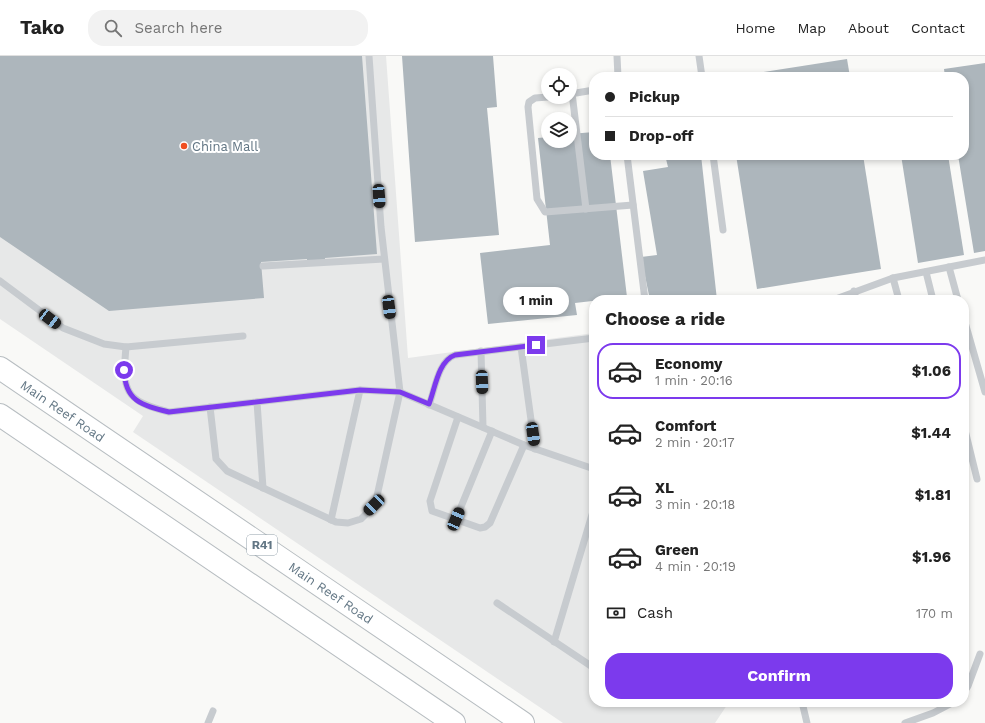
<!DOCTYPE html>
<meta charset="utf-8">
<style>
:root{--surface:#fff;--page:#f2f2f2;--text:#222;--muted:#767676;--line:#e0e0e0;--accent:#7c3aed}
body{margin:0;font-family:"Work Sans",sans-serif;background:var(--page);color:var(--text);height:100vh;display:flex;flex-direction:column;font-size:15px;white-space:nowrap}
*{box-sizing:border-box;margin:0}
p{font-size:13px;color:var(--muted)}
.icon{flex:none;width:22px;height:22px;fill:none;stroke:currentColor;stroke-width:2;stroke-linecap:round;stroke-linejoin:round}
.map{position:relative;flex:1;overflow:hidden}
.details{position:absolute;left:589px;top:239px;width:380px;height:412px;display:flex;flex-direction:column;background:var(--surface);border-radius:16px;box-shadow:0 2px 6px #0003}
.details>*{flex:none}
.banner{position:absolute;left:589px;top:16px;width:380px;height:88px;border-radius:16px;box-shadow:0 2px 6px #0003;display:grid;align-content:center;height:88px;padding:0 16px;background:var(--surface)}
.fabs{position:absolute;left:541px;top:12px;display:grid;gap:8px}
.fabs a{display:grid;place-items:center;width:36px;height:36px;border-radius:50%;background:var(--surface);box-shadow:0 2px 6px #0003;font-size:20px}
.end{position:absolute;width:18px;height:18px;margin:-9px;border:5px solid #7c3aed;background:#fff;box-shadow:0 0 0 2px #fff}
.from{border-radius:50%}
.bubble{position:absolute;height:28px;border-radius:14px;background:var(--surface);box-shadow:0 2px 6px #0003;font-size:13px;font-weight:700;line-height:28px;text-align:center}
.car{position:absolute;width:12px;height:24px;margin:-12px -6px;border-radius:5px;box-shadow:0 0 3px 1px #0007;background:linear-gradient(#222 24%,#8ab4d8 0 40%,#222 0 76%,#8ab4d8 0 86%,#222 0)}
.banner b{display:flex;align-items:center;gap:14px;height:38px;font-size:15px}
.banner b+b{border-top:1px solid var(--line)}
.banner i{width:10px;height:10px;background:var(--text)}
ul{padding:0;list-style:none}
li{display:flex;align-items:center;gap:12px;height:56px;margin:0 8px 6px;padding:0 8px;border:2px solid transparent;border-radius:16px}
li div{flex:1}
li b{display:block;font-size:15px}
li em{font-style:normal;font-weight:700}
li.on{border-color:var(--accent)}
li>.icon{width:36px;height:36px;stroke-width:1.5}
h2{padding:0 16px;font-size:18px;line-height:48px}
.pay{display:flex;align-items:center;gap:10px;height:44px;padding:0 16px;font-size:15px}
.pay p{margin-inline-start:auto}
.primary-button{display:flex;gap:8px;margin-top:auto;padding:8px 16px}
.primary-button a{flex:1;height:46px;border-radius:16px;background:var(--accent);color:#fff;font-size:16px;font-weight:700;line-height:46px;text-align:center}
header{display:flex;align-items:center;gap:24px;box-sizing:border-box;height:56px;padding:0 20px;background:var(--surface);border-bottom:1px solid var(--line)}
header strong{font-size:19px}
nav{display:flex;gap:22px;margin-inline-start:auto;font-size:14px}
.search{width:280px;height:36px;background:var(--page);display:flex;align-items:center;gap:10px;box-sizing:border-box;padding:0 14px;border-radius:16px;color:var(--muted);font-size:15px}
.map>svg:first-child{display:block}
.built{fill:#e7e8e8}
.building{fill:#adb6bc}
.lines{fill:none;stroke-linecap:round;stroke-linejoin:round}
.primary-casing{stroke:#b7bdc1;stroke-width:24}
.lane{stroke:#c7cbcf;stroke-width:7}
.primary{stroke:#fff;stroke-width:22}
.route{stroke:#7c3aed;stroke-width:5}
.poi-dot{fill:#f04e20;stroke:#fff;stroke-width:1.5}
.labels{text-anchor:middle;dominant-baseline:central;stroke-width:4;stroke-linejoin:round;paint-order:stroke}
.shield{fill:#fff;stroke:#919fa9;stroke-width:1}
.shield-label{font-size:12px;font-weight:bold;fill:#627684}
.poi-label{font-size:13px;fill:#627684;stroke:#fff;text-anchor:start}
.street-label{font-size:13px;fill:#627684;stroke:#fff}
</style>
<header>
<strong>Tako</strong>
<div class="search"><svg class="icon" aria-label="search" viewBox="0 0 24 24"><circle cx="10" cy="10" r="6"/><path d="M15 15l6 6"/></svg>Search here</div>
<nav><a>Home</a><a>Map</a><a>About</a><a>Contact</a></nav>
</header>
<div class="map">
<svg width="985" height="667" viewBox="0 0 985 667">
<rect width="100%" height="100%" fill="#f9f9f7"/>
<!-- built -->
<polygon class="built" points="0,0 386,0 408,302 594,277 594,646 729,646 715,667 563,667 133,376 143,360 0,263"/>
<!-- building -->
<g class="building">
<polygon points="0,0 362,0 377,198 325,202 325,204 307,205 307,203 261,206 264,242 109,255 0,181"/>
<polygon points="402,0 493,0 497,51 487,52 499,179 415,186"/>
<polygon points="847,3 850,21 738,21 738,20"/>
<polygon points="985,7 985,195 974,197 958,99 964,99 964,21 945,21 944,13"/>
<polygon points="594,76 594,99 610,99 627,241 575,247 577,259 488,268 480,197 550,189 538,82 548,81 548,85 570,85 570,78"/>
<polygon points="665,99 701,99 717,244 650,244 641,201 657,199 643,115 668,111"/>
<polygon points="736,99 863,99 881,213 757,233"/>
<polygon points="901,99 948,99 964,199 918,207"/>
</g>
<g class="lines">
<!-- primary casing -->
<g class="primary-casing">
<g id="primary">
<path id="s1" d="M0,312L523,667"/>
<polyline points="0,359 454,667"/>
</g>
</g>
<!-- lane -->
<g class="lane">
<polyline points="617,0 618,21"/>
<polyline points="699,0 702,21"/>
<polyline points="572,37 586,153"/>
<polyline points="570,38 594,34"/>
<polyline points="548,41 535,42 529,46 528,51 537,143 545,156 633,149"/>
<polyline points="627,99 645,244"/>
<polyline points="713,99 723,174"/>
<polyline points="263,210 384,203"/>
<polyline points="949,211 958,244"/>
<polyline points="926,216 933,244"/>
<polyline points="893,222 899,244"/>
<polyline points="0,225 63,272 104,288 126,291 243,280"/>
<polyline points="854,235 856,244"/>
<polyline points="833,244 893,222 985,204"/>
<polyline points="964,263 985,336"/>
<path d="M126,291C122,334 124,345 169,356L360,334L400,336L524,389L594,413"/>
<polyline points="521,291 535,393"/>
<polyline points="481,295 483,371"/>
<polyline points="257,346 263,432"/>
<path d="M429,349C435,333 438,305 455,299L594,282"/>
<polyline points="210,351 216,403 227,415 336,466 348,467 361,463 375,449 400,336 381,171 369,0"/>
<polyline points="458,361 430,445 432,455 480,472 485,471 490,467 524,389"/>
<polyline points="964,370 977,423"/>
<polyline points="456,463 492,375"/>
<polyline points="331,464 360,334"/>
<polyline points="497,547 594,612"/>
<polyline points="554,586 594,452"/>
<polyline points="964,636 968,630 980,598"/>
<polyline points="802,646 807,667"/>
<polyline points="208,667 213,655"/>
<polyline points="905,667 933,657 954,646"/>
</g>
<!-- primary -->
<use href="#primary" class="primary"/>
</g>
<g class="lines">
<!-- route -->
<path class="route" d="M124,314C125,345 141,349 169,356L360,334L400,336L429,348C435,333 438,305 455,299L536,289"/>
</g>
<!-- markers -->
<circle class="poi-dot" cx="184" cy="90" r="4"/>
<g class="labels">
<!-- shield labels -->
<rect class="shield" x="247" y="479" width="30" height="20" rx="3"/>
<g class="shield-label">
<text x="262" y="489">R41</text>
</g>
<!-- poi labels -->
<g class="poi-label">
<text x="192" y="90">China Mall</text>
</g>
<!-- street labels -->
<g class="street-label">
<text stroke="none"><textPath href="#s1" startOffset="76">Main Reef Road</textPath></text>
<text stroke="none"><textPath href="#s1" startOffset="400">Main Reef Road</textPath></text>
</g>
</g>
</svg>
<div class="fabs">
<a><svg class="icon" aria-label="locate" viewBox="0 0 24 24"><circle cx="12" cy="12" r="6"/><path d="M12 2v4M12 18v4M2 12h4M18 12h4"/></svg></a>
<a><svg class="icon" aria-label="layers" viewBox="0 0 24 24"><path d="M12 4l9 5-9 5-9-5zM3 14l9 5 9-5"/></svg></a>
</div>
<i class="end from" style="left:124px;top:314px"></i>
<i class="end" style="left:536px;top:289px"></i>
<div class="bubble" style="left:503px;top:231px;width:66px">1 min</div>
<i class="car" style="left:379px;top:140px;rotate:176deg"></i>
<i class="car" style="left:389px;top:251px;rotate:173deg"></i>
<i class="car" style="left:50px;top:263px;rotate:127deg"></i>
<i class="car" style="left:482px;top:326px;rotate:178deg"></i>
<i class="car" style="left:533px;top:378px;rotate:172deg"></i>
<i class="car" style="left:374px;top:449px;rotate:225deg"></i>
<i class="car" style="left:456px;top:463px;rotate:23deg"></i>
<div class="banner">
<b><i class="from"></i>Pickup</b>
<b><i></i>Drop-off</b>
</div>
<section class="details">
<h2>Choose a ride</h2>
<ul>
<li class="on"><svg class="icon" aria-label="car" viewBox="0 0 24 24"><path d="M5 17H2v-5l4-1 3-4h7l3 4 3 1v5h-3M9 17h6M6 11h13"/><circle cx="7" cy="17" r="2"/><circle cx="17" cy="17" r="2"/></svg><div><b>Economy</b><p>1 min · 20:16</p></div><em>$1.06</em></li>
<li><svg class="icon" aria-label="car" viewBox="0 0 24 24"><path d="M5 17H2v-5l4-1 3-4h7l3 4 3 1v5h-3M9 17h6M6 11h13"/><circle cx="7" cy="17" r="2"/><circle cx="17" cy="17" r="2"/></svg><div><b>Comfort</b><p>2 min · 20:17</p></div><em>$1.44</em></li>
<li><svg class="icon" aria-label="car" viewBox="0 0 24 24"><path d="M5 17H2v-5l4-1 3-4h7l3 4 3 1v5h-3M9 17h6M6 11h13"/><circle cx="7" cy="17" r="2"/><circle cx="17" cy="17" r="2"/></svg><div><b>XL</b><p>3 min · 20:18</p></div><em>$1.81</em></li>
<li><svg class="icon" aria-label="car" viewBox="0 0 24 24"><path d="M5 17H2v-5l4-1 3-4h7l3 4 3 1v5h-3M9 17h6M6 11h13"/><circle cx="7" cy="17" r="2"/><circle cx="17" cy="17" r="2"/></svg><div><b>Green</b><p>4 min · 20:19</p></div><em>$1.96</em></li>
</ul>
<div class="pay"><svg class="icon" aria-label="cash" viewBox="0 0 24 24"><path d="M3 7h18v10H3z"/><circle cx="12" cy="12" r="2"/></svg>Cash<p>170 m</p></div>
<div class="primary-button"><a>Confirm</a></div>
</section>
</div>
